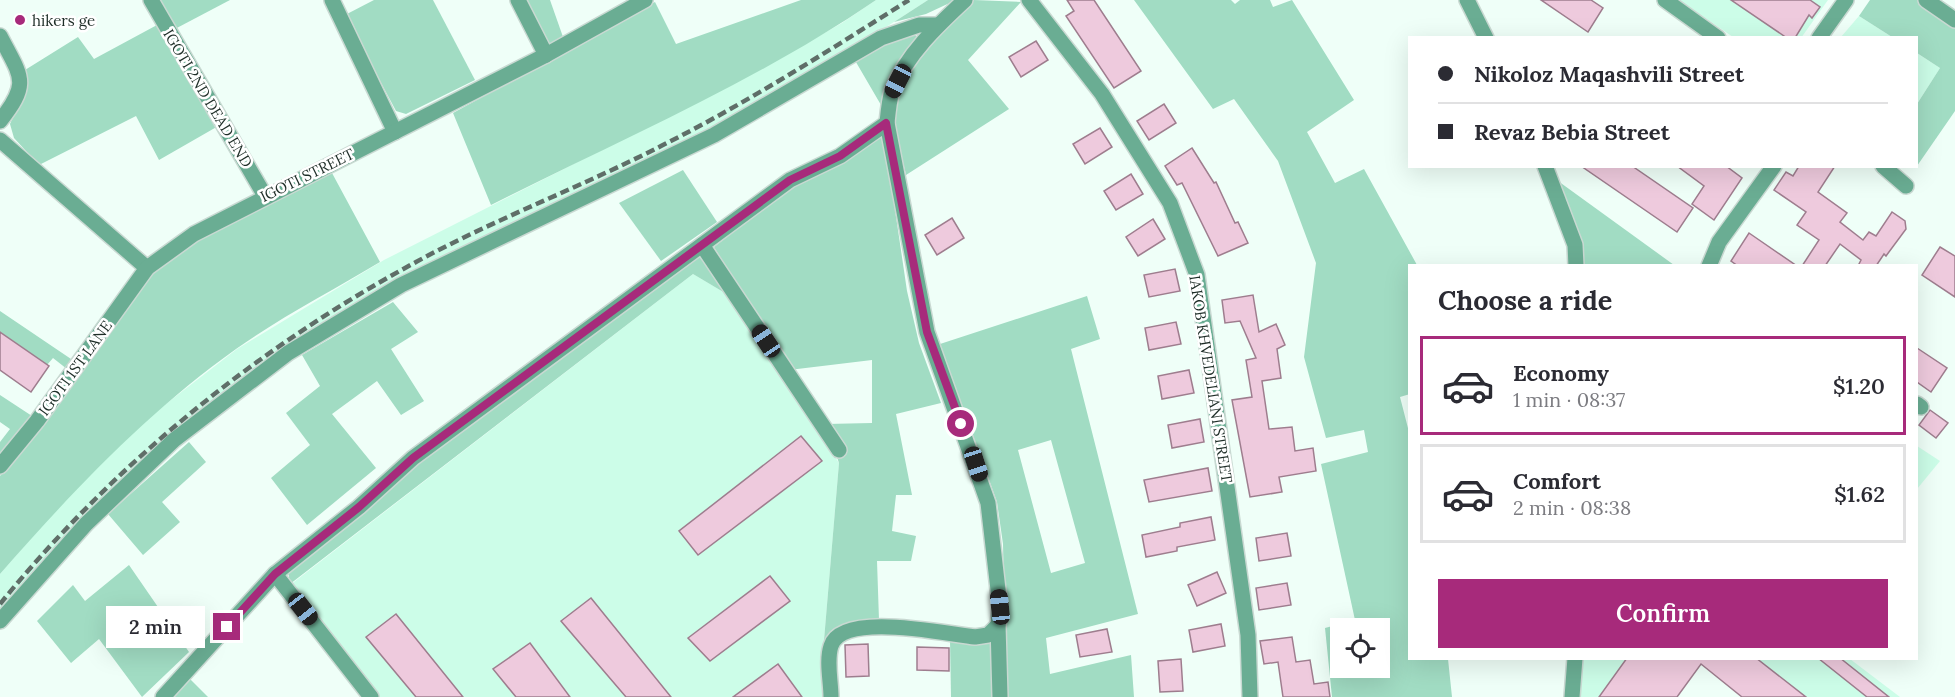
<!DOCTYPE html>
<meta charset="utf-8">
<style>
:root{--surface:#fff;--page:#f2f2f3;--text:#2b2b33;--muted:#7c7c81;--line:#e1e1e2;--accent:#a72a7b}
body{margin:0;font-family:Lora,serif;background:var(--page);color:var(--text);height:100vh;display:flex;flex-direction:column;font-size:22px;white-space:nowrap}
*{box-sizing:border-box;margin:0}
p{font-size:20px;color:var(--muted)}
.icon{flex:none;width:33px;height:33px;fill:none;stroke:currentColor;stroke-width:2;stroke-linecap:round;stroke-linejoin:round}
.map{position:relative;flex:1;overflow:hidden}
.sheet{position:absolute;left:1408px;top:264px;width:510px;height:396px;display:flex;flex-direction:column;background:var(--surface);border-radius:0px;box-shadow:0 6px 24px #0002}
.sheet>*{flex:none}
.banner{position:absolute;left:1408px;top:36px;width:510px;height:132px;border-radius:0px;box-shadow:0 6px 24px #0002;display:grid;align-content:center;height:132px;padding:0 30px;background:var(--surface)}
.tools{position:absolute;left:1330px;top:618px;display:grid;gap:12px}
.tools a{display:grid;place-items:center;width:60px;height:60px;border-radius:0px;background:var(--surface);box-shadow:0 6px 24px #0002;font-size:30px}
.end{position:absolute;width:27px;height:27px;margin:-14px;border:8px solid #a72a7b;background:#fff;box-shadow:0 0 0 3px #fff}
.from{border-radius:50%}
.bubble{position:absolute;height:42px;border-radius:0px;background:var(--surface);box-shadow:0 6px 24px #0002;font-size:20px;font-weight:600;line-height:42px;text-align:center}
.car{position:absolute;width:18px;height:36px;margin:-18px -9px;border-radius:8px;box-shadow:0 0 4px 2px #0007;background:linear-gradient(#222 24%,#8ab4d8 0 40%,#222 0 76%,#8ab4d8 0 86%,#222 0)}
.banner b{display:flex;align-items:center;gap:21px;height:57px;font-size:22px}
.banner b+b{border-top:2px solid var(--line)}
.banner i{width:15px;height:15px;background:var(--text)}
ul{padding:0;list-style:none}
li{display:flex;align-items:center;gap:18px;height:99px;margin:0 12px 9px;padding:0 18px;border:3px solid var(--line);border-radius:0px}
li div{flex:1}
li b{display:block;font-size:22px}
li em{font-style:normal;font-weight:600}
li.active{border-color:var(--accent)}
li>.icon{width:54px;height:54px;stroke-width:1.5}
h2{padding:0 30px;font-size:27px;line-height:72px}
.cta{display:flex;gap:12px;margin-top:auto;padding:12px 30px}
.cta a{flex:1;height:69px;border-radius:0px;background:var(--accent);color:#fff;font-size:24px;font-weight:600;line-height:69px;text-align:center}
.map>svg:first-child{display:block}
.built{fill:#ccfde8}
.green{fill:#a1dcc3;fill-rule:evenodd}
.building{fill:#eecadd;stroke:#9e7d8e;stroke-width:1.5}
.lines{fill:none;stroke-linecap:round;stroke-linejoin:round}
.minor-casing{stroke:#c9d9d2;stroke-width:18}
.minor{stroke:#6aad93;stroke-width:15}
.rail{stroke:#5f6e68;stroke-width:4.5;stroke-dasharray:9 4.5;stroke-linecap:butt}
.route{stroke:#a72a7b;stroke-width:8}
.poi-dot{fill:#a72a7b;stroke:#fff;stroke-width:2}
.labels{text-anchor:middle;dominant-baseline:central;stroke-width:5;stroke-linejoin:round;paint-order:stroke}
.poi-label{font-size:15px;fill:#1e2d27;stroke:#fff;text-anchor:start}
.street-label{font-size:15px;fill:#1e2d27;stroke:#fff}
</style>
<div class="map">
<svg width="1955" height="697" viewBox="0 0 1955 697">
<rect width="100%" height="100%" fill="#effff8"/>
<!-- built -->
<g class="built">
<polygon points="876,0 928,0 768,103 397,281 172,436 0,612 0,574 67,497 149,417 237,349 384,260 752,74 842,23"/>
<polygon points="1679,0 1828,0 1801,38 1733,37"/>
<polygon points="1859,16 1892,37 1841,37"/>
<polygon points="1917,53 1940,68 1917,104"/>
<polygon points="693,274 730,296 839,463 823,652 825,697 378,697 290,585"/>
<polygon points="1917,446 1940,461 1917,489"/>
<polygon points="1583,659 1645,659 1618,697 1580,697"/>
<polygon points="1733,659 1850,659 1900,697 1783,697"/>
</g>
<!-- green -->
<g class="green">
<polygon points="157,0 230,0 173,30"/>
<polygon points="374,0 433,0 475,80 406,114 396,111 345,15"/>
<polygon points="522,0 550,0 563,37 549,44"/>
<path d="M801,0H876C756,82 620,140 491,205L453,113L655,2L676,44Z"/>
<polygon points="928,0 956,0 926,14 894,22"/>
<path d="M974,0L1021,2L968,60L1009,109L906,175C903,159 896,142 895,126C892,75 944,34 974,0Z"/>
<path d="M1134,0H1231L1235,4L1240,0H1270L1273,7L1292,0L1354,100L1307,132L1335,183L1364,169L1417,265L1410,266V394L1400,397L1410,436V658L1448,659L1452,697H1332L1325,628L1355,620L1321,464L1368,452L1364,430L1326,438L1304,357L1316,263L1278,161L1234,99L1213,109ZM1341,628H1380V668H1341Z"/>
<polygon points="1870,0 1919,0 1955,28 1955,111 1917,166 1917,104 1940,68 1917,53 1917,38 1892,37 1859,16"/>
<path d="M157,25L220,125L159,160L136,116L39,165L14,138L10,124C19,105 29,92 25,70L78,37L94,59Z"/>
<polygon points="913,31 917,38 885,87 881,105 853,57"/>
<polygon points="880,137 885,142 907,291 919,343 941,403 896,414 912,495 896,495 892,531 916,536 911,561 877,561 879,620 845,624 832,630 823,652 839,463 826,424 872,423 872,360 789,370 714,247 794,184"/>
<polygon points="683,170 717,222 661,261 619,203"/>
<path d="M332,173L380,262C332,291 281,317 236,349C146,413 72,492 0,574V476L44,421L136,293L157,268L195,240Z"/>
<polygon points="1558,181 1674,265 1583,265 1584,258"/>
<polygon points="698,257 706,260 730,296 693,274 290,584 288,571 412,466"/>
<path d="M1087,296L1100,339L1071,349L1138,614L1046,638L1050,674L1131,655L1134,697H1006L1003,544L997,502L940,344ZM1051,440L1085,563L1051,573L1018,450Z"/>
<polygon points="393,302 418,332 391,349 424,401 401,415 377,381 332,414 376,468 307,525 271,478 310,445 286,413 320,386 302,355"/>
<polygon points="0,311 74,361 67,369 53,358 47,365 0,332"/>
<polygon points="0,395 32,416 0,457 0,442 10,429 0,422"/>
<polygon points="189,442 206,462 162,502 180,522 143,555 108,514"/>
<polygon points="129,565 189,652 142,697 99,639 71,663 37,621 73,585 85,601"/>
<polygon points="950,640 994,643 996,697 951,697"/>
<polygon points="189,678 208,697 172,697"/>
</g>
<!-- building -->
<g class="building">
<polygon points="1067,0 1094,0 1141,71 1114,88 1066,16 1074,11"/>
<polygon points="1541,0 1591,0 1603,8 1588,32"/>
<polygon points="1731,0 1810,0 1820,7 1812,18 1809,15 1795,38 1787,38"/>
<polygon points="1036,41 1048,60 1021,77 1009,57"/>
<polygon points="1164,104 1176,123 1149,140 1137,121"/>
<polygon points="1100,128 1112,147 1085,164 1073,144"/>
<polygon points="1192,148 1214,183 1216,182 1235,223 1238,222 1248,243 1218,256 1182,183 1177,185 1165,166"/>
<polygon points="1581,166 1632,166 1693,208 1677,232"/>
<polygon points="1677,166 1726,166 1742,178 1714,220 1692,204 1704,186"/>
<polygon points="1799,166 1835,166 1818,192 1847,213 1840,222 1863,240 1869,232 1876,236 1892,212 1905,221 1906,229 1886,256 1884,254 1876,266 1858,266 1861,260 1840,244 1825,266 1802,266 1819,240 1797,225 1806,212 1774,190 1786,172 1793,176"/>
<polygon points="1131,174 1143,194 1116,210 1104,191"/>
<polygon points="952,218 964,238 937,255 925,235"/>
<polygon points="1153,219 1165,239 1138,256 1126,237"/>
<polygon points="1749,233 1797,266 1738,266 1731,261"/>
<polygon points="1940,247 1955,256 1955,297 1922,275"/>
<polygon points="1175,269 1180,291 1149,297 1144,275"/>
<polygon points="1253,295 1259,332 1276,324 1285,345 1277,349 1281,378 1262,381 1269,429 1292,427 1295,451 1313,448 1316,471 1279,477 1282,492 1250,497 1232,400 1252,397 1246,360 1256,358 1240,321 1225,323 1222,300"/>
<polygon points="1176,322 1181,344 1149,350 1145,328"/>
<polygon points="0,332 49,366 31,392 0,370"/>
<polygon points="1917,348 1947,368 1931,392 1917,382"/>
<polygon points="1189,370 1194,393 1162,399 1158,376"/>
<polygon points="1930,410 1948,423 1936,438 1919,425"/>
<polygon points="1200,419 1204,442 1172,448 1168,425"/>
<polygon points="801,436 822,461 698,555 679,531"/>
<polygon points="1208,468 1212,491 1149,502 1144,480"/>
<polygon points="1211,517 1215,540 1177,547 1177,551 1146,557 1142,535 1180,527 1180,523"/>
<polygon points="1287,533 1291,556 1259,561 1256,538"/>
<polygon points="1217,572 1226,593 1197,606 1188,585"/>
<polygon points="770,576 790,601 710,661 688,638"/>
<polygon points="1287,583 1291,605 1259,610 1256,588"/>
<polygon points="591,598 671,697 626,697 561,621"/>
<polygon points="396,614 463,697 416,697 366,637"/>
<polygon points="1221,624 1225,646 1193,652 1189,630"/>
<polygon points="1107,629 1112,652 1080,657 1076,635"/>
<polygon points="1292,637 1296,662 1310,660 1314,684 1328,682 1330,697 1283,697 1278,662 1264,664 1260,641"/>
<polygon points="530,643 570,697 516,697 493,669"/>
<polygon points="868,644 869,676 846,677 845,645"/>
<polygon points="917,647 949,648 949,671 917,670"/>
<polygon points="1627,658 1756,658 1806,697 1742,697 1701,664 1677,697 1599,697"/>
<polygon points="1818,658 1840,658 1889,697 1867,697"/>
<polygon points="1181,659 1183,691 1160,692 1158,661"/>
<polygon points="778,664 802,697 733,697"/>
</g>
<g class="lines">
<!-- minor casing -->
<g class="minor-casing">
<g id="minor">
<polyline points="151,0 265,196"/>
<polyline points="332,0 395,132"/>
<polyline points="518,0 546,55"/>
<path d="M965,0C938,25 906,55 892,91C889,101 888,113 887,123L927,332L988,503L1000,607L998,625L1000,697"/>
<polyline points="1029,0 1102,94 1170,203 1197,275 1248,635 1250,697"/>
<polyline points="1467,0 1486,38"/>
<polyline points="1665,0 1718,38"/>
<polyline points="1926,0 1955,20"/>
<path d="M0,36C21,77 31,82 0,121"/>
<polyline points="1819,38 1846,0"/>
<polyline points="0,140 147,268"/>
<polyline points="1545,166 1575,245 1576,266"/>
<polyline points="1883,166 1906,186"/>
<polyline points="702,245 839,450"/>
<polyline points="1709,266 1719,242 1774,166"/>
<polyline points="1917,404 1921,407"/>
<polyline points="0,466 37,421 147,268 194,234 546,55 645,0"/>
<polyline points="275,574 371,697"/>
<polyline points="0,621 86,524 174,440 288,353 401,285 714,135 881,38 919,25 938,25"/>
<polyline points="163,697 275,574 359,507 413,458 790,180 840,156 887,123"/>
<path d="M831,697C831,682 826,661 831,646C842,611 946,634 975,637L988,635L998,625"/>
<polyline points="1572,697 1575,658"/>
</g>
</g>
<!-- minor -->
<use href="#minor" class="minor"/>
<!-- rail -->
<path class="rail" d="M0,604C114,464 257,348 416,262C495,219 581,187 661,146C747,103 828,51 909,0"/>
</g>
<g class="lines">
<!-- route -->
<polyline class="route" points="227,627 275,574 359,507 413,458 790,180 840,156 886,123 927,332 961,424"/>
</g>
<!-- markers -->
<circle class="poi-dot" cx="20" cy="20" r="6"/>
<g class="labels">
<!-- poi labels -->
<g class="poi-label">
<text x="32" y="20">hikers ge</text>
</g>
<!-- street labels -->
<g class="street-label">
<text transform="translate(208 98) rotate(59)">IGOTI 2ND DEAD END</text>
<text transform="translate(307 175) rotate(-26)">IGOTI STREET</text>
<text transform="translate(75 368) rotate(-54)">IGOTI 1ST LANE</text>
<text transform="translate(1211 379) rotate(81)">IAKOB KHVEDELIANI STREET</text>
</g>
</g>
</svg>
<div class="tools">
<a><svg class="icon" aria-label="locate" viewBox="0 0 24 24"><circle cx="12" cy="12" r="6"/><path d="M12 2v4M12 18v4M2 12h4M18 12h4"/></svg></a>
</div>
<i class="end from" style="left:961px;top:424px"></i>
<i class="end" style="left:227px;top:627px"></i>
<div class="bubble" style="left:106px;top:606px;width:99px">2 min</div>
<i class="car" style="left:898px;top:81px;rotate:207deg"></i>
<i class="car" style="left:766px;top:341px;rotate:326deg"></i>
<i class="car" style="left:976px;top:464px;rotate:162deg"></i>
<i class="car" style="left:1000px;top:607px;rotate:354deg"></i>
<i class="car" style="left:303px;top:609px;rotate:142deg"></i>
<div class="banner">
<b><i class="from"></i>Nikoloz Maqashvili Street</b>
<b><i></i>Revaz Bebia Street</b>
</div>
<section class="sheet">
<h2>Choose a ride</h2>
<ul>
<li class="active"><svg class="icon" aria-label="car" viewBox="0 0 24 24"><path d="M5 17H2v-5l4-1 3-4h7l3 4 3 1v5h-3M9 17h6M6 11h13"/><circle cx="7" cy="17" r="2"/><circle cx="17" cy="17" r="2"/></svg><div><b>Economy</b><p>1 min · 08:37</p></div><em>$1.20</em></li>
<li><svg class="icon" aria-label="car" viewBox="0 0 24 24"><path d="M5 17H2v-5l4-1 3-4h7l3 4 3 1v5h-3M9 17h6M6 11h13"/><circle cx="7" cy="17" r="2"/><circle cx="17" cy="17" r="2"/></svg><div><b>Comfort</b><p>2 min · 08:38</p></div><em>$1.62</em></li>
</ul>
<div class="cta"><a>Confirm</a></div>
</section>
</div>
